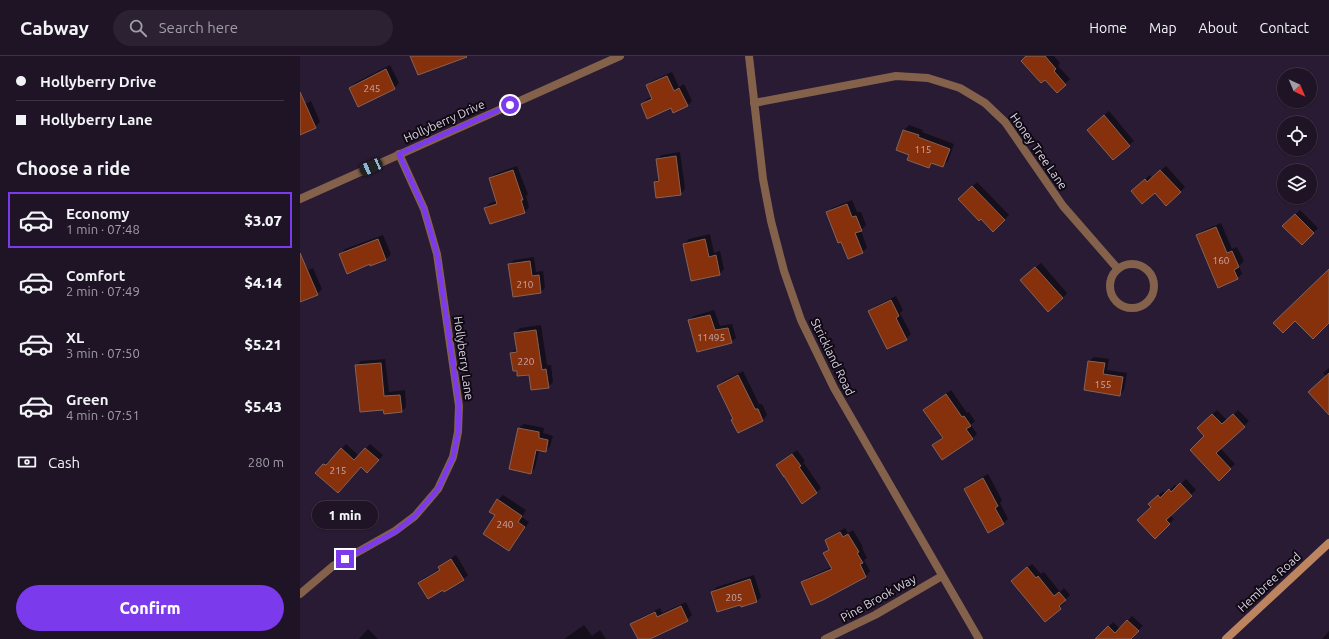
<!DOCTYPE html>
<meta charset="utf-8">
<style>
:root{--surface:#1f1426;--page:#2c2132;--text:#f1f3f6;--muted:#a19ea7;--line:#3c3343;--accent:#7c3aed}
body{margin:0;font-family:Ubuntu,sans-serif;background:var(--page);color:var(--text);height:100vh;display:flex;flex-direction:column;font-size:15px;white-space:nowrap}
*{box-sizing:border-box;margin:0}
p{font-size:13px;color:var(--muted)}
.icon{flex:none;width:22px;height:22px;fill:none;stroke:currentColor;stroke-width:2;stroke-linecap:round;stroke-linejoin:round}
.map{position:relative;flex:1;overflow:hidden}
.sheet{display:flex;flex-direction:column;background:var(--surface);width:300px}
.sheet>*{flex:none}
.guide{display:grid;align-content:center;height:88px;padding:0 16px;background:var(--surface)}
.needle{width:26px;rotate:136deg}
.buttons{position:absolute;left:977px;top:12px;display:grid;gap:8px}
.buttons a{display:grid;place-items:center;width:40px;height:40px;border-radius:50%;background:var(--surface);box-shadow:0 1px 3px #0004,0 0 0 1px var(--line);font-size:20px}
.end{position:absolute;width:18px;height:18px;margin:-9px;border:5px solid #7c3aed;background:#fff;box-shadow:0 0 0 2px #fff}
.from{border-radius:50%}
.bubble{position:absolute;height:28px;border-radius:14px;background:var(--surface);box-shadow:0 1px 3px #0004,0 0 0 1px var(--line);font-size:13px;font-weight:800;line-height:28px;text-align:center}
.car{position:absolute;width:12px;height:24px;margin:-12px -6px;border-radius:5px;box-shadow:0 0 3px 1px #0007;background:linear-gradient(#222 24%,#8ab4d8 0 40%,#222 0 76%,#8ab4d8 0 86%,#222 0)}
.guide b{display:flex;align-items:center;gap:14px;height:38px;font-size:15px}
.guide b+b{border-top:1px solid var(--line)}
.guide i{width:10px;height:10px;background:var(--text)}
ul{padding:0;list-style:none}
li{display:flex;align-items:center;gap:12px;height:56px;margin:0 8px 6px;padding:0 8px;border:2px solid transparent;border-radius:0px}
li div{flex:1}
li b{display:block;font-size:15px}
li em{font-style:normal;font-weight:800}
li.on{border-color:var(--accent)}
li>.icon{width:36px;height:36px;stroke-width:1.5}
h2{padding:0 16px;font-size:18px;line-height:48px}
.pay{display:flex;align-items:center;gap:10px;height:44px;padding:0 16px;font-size:15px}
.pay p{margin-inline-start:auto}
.button{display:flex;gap:8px;margin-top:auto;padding:8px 16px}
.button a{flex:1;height:46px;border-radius:24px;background:var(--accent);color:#fff;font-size:16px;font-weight:800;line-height:46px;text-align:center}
header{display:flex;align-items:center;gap:24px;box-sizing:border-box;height:56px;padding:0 20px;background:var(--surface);border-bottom:1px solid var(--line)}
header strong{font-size:19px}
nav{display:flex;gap:22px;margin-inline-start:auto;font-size:14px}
.search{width:280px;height:36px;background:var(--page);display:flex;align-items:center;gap:10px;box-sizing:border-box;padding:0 14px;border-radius:22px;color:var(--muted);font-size:15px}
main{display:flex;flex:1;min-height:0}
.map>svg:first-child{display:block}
.shadow{fill:#0007}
.building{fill:#87300c;stroke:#856358}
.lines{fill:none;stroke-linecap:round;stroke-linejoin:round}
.street{stroke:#84614b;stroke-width:8}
.secondary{stroke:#bd8460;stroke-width:8}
.route{stroke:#7c3aed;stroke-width:5}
.labels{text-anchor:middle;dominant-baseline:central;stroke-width:4;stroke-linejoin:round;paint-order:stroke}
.number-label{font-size:10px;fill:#c7aaad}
.street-label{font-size:12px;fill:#dcd3e3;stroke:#0f0913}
</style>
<header>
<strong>Cabway</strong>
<div class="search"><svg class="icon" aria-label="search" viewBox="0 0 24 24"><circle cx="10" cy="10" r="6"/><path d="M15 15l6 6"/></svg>Search here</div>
<nav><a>Home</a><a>Map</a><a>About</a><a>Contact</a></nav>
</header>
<main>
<section class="sheet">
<div class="guide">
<b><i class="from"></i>Hollyberry Drive</b>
<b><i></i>Hollyberry Lane</b>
</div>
<h2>Choose a ride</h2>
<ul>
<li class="on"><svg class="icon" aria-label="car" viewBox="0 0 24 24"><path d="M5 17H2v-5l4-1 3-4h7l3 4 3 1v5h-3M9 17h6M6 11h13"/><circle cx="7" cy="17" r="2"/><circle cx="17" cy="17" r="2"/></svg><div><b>Economy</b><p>1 min · 07:48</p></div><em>$3.07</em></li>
<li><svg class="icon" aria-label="car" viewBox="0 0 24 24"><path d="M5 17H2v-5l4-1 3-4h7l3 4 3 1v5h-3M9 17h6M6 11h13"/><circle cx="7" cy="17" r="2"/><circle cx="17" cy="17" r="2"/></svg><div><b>Comfort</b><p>2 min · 07:49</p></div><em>$4.14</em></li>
<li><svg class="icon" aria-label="car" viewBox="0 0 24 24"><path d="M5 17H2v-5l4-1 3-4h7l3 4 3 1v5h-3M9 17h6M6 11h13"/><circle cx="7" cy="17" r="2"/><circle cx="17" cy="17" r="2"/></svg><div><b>XL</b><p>3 min · 07:50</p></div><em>$5.21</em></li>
<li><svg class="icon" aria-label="car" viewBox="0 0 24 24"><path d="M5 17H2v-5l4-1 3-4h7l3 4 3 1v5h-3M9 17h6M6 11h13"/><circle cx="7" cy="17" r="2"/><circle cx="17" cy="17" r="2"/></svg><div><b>Green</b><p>4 min · 07:51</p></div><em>$5.43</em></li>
</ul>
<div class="pay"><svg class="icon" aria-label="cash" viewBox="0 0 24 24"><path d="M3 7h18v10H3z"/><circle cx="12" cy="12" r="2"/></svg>Cash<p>280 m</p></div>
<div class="button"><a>Confirm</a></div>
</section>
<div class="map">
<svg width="1029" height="583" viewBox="0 0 1029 583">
<rect width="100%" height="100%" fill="#291b33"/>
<!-- shadow -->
<g class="shadow">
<polygon points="727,0 754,0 760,7 758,10 770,23 757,36"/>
<polygon points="90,9 99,27 94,32 50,32 55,27"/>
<polygon points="372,16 379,31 384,28 392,45 387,50 372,51 342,48 347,43 352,41 347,29 352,25"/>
<polygon points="11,45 20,66 15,71 0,78 0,50"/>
<polygon points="809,55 834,85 829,89 793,69"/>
<polygon points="609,69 623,74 622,76 654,88 648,105 643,110 633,106 629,111 610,98 597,93 604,74"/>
<polygon points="380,96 385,133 380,138 355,126 359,121 357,103 362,99"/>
<polygon points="217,110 228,138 226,140 229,151 225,156 190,167 185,152 190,147 197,145 190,122 195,118"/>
<polygon points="866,110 885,131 880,136 855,135 837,130 850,119 852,122"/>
<polygon points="677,126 709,159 693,174 681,162 659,143"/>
<polygon points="552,144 557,156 561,156 566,169 561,174 567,192 562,196 542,185 527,157 532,152"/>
<polygon points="1000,154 1018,172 1002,188 984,170"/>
<polygon points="921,167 932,193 937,191 944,205 939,210 942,218 937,222 897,180 902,175"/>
<polygon points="410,178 414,197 420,195 424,213 419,218 384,188 389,183"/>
<polygon points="83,179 91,198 86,203 71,209 70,207 40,198 45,193"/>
<polygon points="234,201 236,216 243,215 245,231 241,236 209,209 214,204"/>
<polygon points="741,207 767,237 763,242 726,219"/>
<polygon points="7,211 8,214 13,212 22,233 17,238 0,245 0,214"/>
<polygon points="596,240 603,254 600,257 611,278 606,283 570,256 574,251"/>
<polygon points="414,254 420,270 432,268 436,282 431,286 389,264 394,260"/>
<polygon points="241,269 247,309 251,309 253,326 248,331 229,318 218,314 211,297 218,292 215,277 220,272"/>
<polygon points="794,301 809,303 807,314 827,317 824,334 820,339 789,305"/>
<polygon points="85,303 89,336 105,334 106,351 101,356 85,357 56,310 61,305"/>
<polygon points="1029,312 1029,351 1026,320 1023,317"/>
<polygon points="443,315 459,348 462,348 467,359 463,364 438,375 432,364 434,362 418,330 423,325"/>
<polygon points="651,334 667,357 669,356 675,365 671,369 677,378 673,382 634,389 643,381 624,354 629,349"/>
<polygon points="917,354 928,365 938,354 949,365 920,392 935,408 919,423 905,380 903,367"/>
<polygon points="224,368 244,372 243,377 253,380 250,390 246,395 239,394 235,412 231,417 219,372"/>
<polygon points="46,388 59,400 70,388 83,399 72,411 61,410 42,431 24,409 29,404 31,405"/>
<polygon points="497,394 505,405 503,406 521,432 516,437 477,409"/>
<polygon points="688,418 702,444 700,447 708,463 703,467 665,433 670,428"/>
<polygon points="886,423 896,434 870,459 874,463 855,482 852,451 854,444 863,435 865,438 875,429 877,432"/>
<polygon points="203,439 226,454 222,461 229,466 214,489 209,494 196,459 198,444"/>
<polygon points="545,472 548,477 553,474 563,491 562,492 567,502 564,504 570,515 566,520 523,543 502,527 507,522 532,511 524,497 530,492 526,485 531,480"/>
<polygon points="156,499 168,519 163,524 143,532 120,527 124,522 140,513 139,511 144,507"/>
<polygon points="732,508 741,518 744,516 760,536 764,532 770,539 764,545 765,547 745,564 717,520"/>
<polygon points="454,519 461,541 456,546 441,548 412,536 417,531"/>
<polygon points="386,546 392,559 387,564 348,583 339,583 332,569 336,564 360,552 362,557"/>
<polygon points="832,560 843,570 832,580 833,583 800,583 798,581 813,566 820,573"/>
<polygon points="284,569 292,580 300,574 306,583 264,583"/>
<polygon points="68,573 78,583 59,583"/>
<polygon points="1029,575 1029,583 1022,583"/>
</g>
<!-- building -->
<g class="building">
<polygon points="110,0 166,0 167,1 118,19"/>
<polygon points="726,0 745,0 756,13 754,15 766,29 757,37 745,24 741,27 721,5"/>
<polygon points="86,13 95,33 58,51 49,32"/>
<polygon points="367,20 374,35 379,32 388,50 373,57 371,52 347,63 341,48 352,43 346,29"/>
<polygon points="0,36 16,72 0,79"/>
<polygon points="804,59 830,90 813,104 787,74"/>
<polygon points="603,74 619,79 618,81 650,93 643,111 631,107 629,112 607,104 609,99 596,94"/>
<polygon points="376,100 381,139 356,142 354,126 359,125 356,103"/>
<polygon points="213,114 223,144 221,144 225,157 190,168 184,152 197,148 189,122"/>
<polygon points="860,114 881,136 866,150 855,137 842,148 831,135 845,123 847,126"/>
<polygon points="672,130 705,164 693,176 681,163 679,165 658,143"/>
<polygon points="547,148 552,161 556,160 562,175 555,177 563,197 548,203 541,186 538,187 526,156"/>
<polygon points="995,158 1014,177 1002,189 982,170"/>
<polygon points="916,171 927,197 932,195 939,211 934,214 938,223 918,232 896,179"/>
<polygon points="78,183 86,204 70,210 70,208 47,218 39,198"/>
<polygon points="405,183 409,201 416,199 420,219 391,225 383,188"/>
<polygon points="0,197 18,239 0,246"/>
<polygon points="230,205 232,220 239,219 241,237 213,241 208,208"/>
<polygon points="735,211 763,242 748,256 720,224"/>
<polygon points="1029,213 1029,267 1013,283 995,265 983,277 973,267"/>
<polygon points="591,244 599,260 596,262 607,284 587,293 568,255"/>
<polygon points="410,259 415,274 428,272 432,287 397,296 388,264"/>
<polygon points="236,274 242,314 246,313 249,332 231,334 229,319 217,320 217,315 213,315 210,297 217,296 214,277"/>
<polygon points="788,305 805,307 803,318 823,321 820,340 784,334"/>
<polygon points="81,307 84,340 100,339 102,356 84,358 83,354 60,356 55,309"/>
<polygon points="1029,317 1029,359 1008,336"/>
<polygon points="438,319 455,353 458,353 463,365 438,377 431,364 433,363 417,330"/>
<polygon points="646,338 662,361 664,360 671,370 666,373 673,383 642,404 632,389 643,382 623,354"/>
<polygon points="912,358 922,368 933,358 945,371 916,397 931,413 919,425 890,394 904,380 897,372"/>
<polygon points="218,372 239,376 239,382 248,384 246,396 236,394 231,418 209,413"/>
<polygon points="41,392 54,404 65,392 79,404 67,417 61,411 38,437 15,417 23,408 26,409"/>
<polygon points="492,398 501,410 499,411 517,437 502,448 484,420 484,421 476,409"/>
<polygon points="683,422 698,450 695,452 704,468 688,477 664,433"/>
<polygon points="880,427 892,440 866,464 870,468 855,483 837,464 851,451 848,448 858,439 860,442 869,433 871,436"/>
<polygon points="197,443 222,460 218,466 225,471 209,495 183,478 195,459 189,456"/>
<polygon points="540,476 543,481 548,478 559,496 557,497 563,507 560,508 566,521 523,544 511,549 501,526 532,513 523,497 529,494 525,484"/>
<polygon points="151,503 164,524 144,536 143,534 128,543 118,527 140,514 138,511"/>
<polygon points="727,511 736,522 738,520 754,540 759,536 766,544 759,550 761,553 745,566 711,525"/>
<polygon points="450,523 457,546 441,551 440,549 417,556 411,536"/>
<polygon points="381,550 388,565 350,583 338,583 330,568 355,556 357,561"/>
<polygon points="827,564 839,575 831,583 795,583 808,570 815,577"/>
</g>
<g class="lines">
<!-- street -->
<g class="street">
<polyline points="449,0 463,123 471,165 484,215 501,264 534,332 679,583"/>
<polyline points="454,47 596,20 628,22 660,32 685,47 705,66 763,150 818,213"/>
<polyline points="0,143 320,0"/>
<circle cx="832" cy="230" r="22"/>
<polyline points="0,538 33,510 95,475 115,460 138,433 153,401 158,376 159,350 137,198 124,153 99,98"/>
<polyline points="525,583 575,559 642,520"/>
</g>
<!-- secondary -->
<polyline class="secondary" points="926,583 1029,487"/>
</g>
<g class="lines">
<!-- route -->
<polyline class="route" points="45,503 95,476 115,460 138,433 153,401 158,376 159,350 137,198 124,153 99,98 210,49"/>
</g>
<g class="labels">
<!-- number labels -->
<g class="number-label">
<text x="72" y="32">245</text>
<text x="623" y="93">115</text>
<text x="921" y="204">160</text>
<text x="225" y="228">210</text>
<text x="411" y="281">11495</text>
<text x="226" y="305">220</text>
<text x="803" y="328">155</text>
<text x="38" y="414">215</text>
<text x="205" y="468">240</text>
<text x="434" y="541">205</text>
</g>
<!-- street labels -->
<g class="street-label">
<text transform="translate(144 65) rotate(-24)">Hollyberry Drive</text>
<text transform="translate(739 95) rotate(55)">Honey Tree Lane</text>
<text transform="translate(533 301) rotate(64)">Strickland Road</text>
<text transform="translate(164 302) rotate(82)">Hollyberry Lane</text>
<text transform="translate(969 526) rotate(-43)">Hembree Road</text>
<text transform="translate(578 542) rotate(-29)">Pine Brook Way</text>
</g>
</g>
</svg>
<div class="buttons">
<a><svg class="needle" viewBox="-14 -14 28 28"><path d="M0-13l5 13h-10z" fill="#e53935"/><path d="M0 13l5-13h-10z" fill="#a19ea7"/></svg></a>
<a><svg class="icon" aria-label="locate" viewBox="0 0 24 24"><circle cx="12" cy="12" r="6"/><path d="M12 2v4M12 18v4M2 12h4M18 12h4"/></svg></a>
<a><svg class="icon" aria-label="layers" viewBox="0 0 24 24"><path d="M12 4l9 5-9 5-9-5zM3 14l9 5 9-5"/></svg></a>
</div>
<i class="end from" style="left:210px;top:49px"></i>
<i class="end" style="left:45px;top:503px"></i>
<div class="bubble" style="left:12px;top:445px;width:66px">1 min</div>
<i class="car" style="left:71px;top:111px;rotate:246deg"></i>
</div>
</main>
